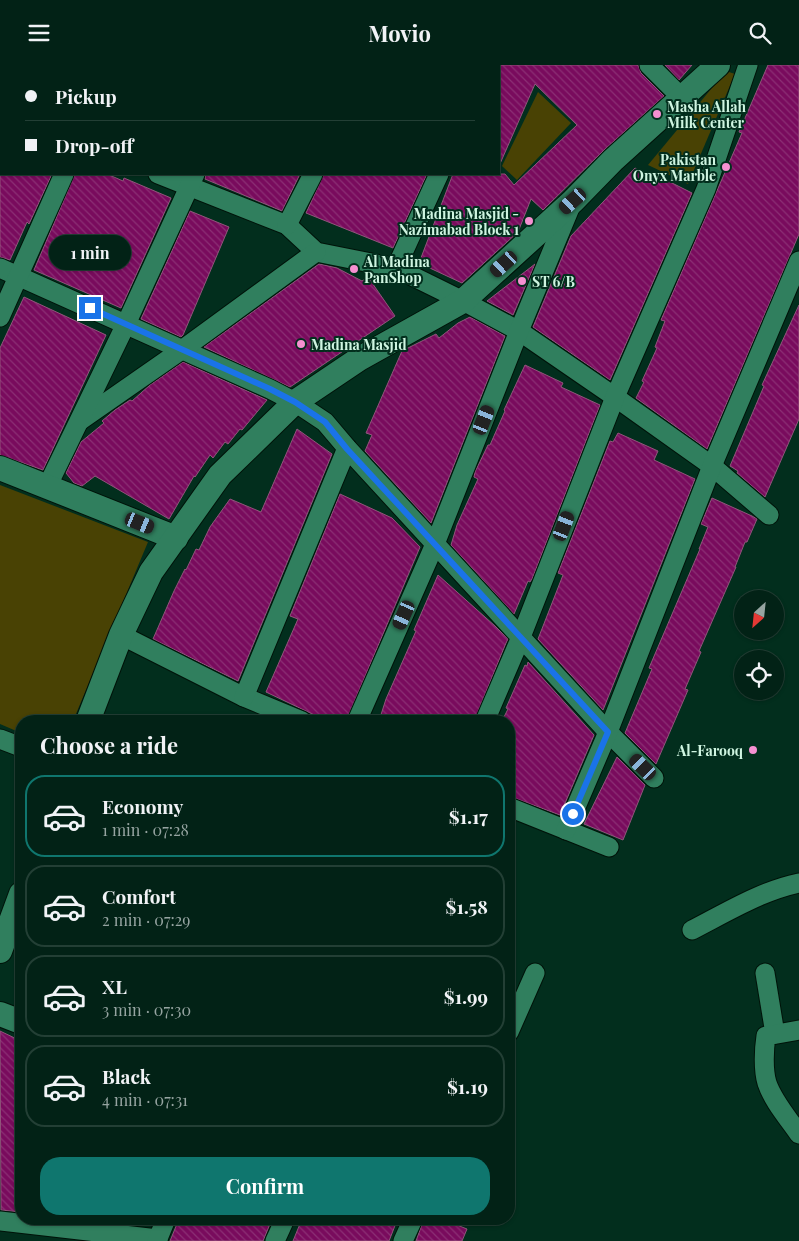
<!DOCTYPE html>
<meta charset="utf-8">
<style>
:root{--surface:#022216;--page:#102f23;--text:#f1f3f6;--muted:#96a4a1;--line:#233f35;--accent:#0f766e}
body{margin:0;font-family:"Playfair Display",serif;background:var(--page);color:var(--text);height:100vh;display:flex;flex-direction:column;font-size:19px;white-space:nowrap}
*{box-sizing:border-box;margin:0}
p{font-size:16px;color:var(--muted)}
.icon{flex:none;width:28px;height:28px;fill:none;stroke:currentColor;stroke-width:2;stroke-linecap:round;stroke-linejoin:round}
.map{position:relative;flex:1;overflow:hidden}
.drawer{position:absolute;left:15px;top:650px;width:500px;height:510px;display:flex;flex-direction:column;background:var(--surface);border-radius:20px;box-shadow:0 1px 4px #0004,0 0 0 1px var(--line)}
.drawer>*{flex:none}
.banner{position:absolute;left:0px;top:0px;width:500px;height:110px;box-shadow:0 1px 4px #0004,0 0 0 1px var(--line);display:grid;align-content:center;height:110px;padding:0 25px;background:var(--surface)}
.needle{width:32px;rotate:207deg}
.tools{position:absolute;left:734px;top:525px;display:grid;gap:10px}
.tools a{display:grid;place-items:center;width:50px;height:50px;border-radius:50%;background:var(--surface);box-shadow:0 1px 4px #0004,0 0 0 1px var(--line);font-size:25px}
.end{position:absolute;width:22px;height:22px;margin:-11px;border:6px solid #1a73e8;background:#fff;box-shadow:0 0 0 2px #fff}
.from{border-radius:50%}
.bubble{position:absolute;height:35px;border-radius:18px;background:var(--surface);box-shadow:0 1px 4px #0004,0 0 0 1px var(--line);font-size:16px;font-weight:700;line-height:35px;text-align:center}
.car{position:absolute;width:15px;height:30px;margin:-15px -8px;border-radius:6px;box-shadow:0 0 4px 1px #0007;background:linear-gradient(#222 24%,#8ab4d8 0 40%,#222 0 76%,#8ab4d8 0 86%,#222 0)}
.banner b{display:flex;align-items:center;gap:18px;height:48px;font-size:19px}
.banner b+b{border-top:1px solid var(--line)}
.banner i{width:12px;height:12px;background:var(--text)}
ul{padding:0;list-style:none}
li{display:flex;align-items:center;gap:15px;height:82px;margin:0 10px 8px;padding:0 15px;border:2px solid var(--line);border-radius:20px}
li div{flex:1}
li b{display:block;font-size:19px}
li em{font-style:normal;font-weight:700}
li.current{border-color:var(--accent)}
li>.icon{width:45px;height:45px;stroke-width:1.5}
h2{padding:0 25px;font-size:22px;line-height:60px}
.action{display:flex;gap:10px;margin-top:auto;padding:10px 25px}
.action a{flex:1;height:58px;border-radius:20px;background:var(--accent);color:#fff;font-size:20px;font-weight:700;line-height:58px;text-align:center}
header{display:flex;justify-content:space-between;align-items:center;height:65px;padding:0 25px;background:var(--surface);font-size:22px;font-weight:700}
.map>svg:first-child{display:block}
.park{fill:#494204}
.building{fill:url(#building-back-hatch);stroke:#91557b}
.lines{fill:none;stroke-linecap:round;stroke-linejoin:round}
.minor-casing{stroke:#001309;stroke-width:21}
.tertiary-casing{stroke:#001309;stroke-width:26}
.minor{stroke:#307f5e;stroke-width:19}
.tertiary{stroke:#307f5e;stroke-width:24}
.route{stroke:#1a73e8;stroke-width:6}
.poi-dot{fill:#f590d1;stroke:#022e1d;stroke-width:2}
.labels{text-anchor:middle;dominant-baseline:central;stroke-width:4;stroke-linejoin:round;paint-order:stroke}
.poi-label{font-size:14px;font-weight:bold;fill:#cff5e1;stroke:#022e1d;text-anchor:start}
</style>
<header><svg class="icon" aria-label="menu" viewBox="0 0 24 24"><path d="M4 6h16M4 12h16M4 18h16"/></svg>Movio<svg class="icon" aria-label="search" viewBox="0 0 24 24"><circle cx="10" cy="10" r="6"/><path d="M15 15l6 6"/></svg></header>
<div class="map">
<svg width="799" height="1176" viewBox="0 0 799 1176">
<defs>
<pattern id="building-back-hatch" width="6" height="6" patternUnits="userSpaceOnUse" patternTransform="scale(1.25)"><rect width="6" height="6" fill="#790b5d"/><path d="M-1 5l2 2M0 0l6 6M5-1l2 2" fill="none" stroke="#8b2f74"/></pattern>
</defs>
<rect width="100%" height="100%" fill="#022e1d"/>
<!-- park -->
<g class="park">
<polygon points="726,6 735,9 688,119 648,100"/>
<polygon points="538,27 571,58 517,115 502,101"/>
<polygon points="0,420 148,477 73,656 21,656 21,668 0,659"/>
</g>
<!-- building -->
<g class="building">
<polygon points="499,0 638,0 641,8 664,31 604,85 543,145 531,134 518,167 462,218 419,198 453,109 505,109 514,120 577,60 535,19 499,101"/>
<polygon points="665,0 692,0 679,15"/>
<polygon points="768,0 799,0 799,169 707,384 636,333 644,317 642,316 657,283 655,282 665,256 661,255 742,68 739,67"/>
<polygon points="635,103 654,114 656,110 692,128 610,315 533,262 571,171"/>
<polygon points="0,109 52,109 29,159 27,157 10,195 0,192"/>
<polygon points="75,109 107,109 123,116 124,113 171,133 121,243 34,205"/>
<polygon points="206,109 300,109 282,146 205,114"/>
<polygon points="324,109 427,109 393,183 306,148"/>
<polygon points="190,146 229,162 183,270 181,272 141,254"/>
<polygon points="319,199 337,203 362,216 368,212 395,251 290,322 204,282"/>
<polygon points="535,199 513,250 487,236"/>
<polygon points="24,232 106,270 43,405 0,390 0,283"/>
<polygon points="799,240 799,354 765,432 737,408 738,406 730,401 764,321 762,320"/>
<polygon points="470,252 505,271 431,458 365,386 372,370 366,368 402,286 436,269 439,273 458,258"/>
<polygon points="183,297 267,335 242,365 240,364 228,379 225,377 213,393 210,390 195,412 194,411 169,454 95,411 82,421 74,418 66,408 81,377 104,358 102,356 115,345 130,335 132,336 150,320"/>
<polygon points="525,300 563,318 561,322 600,340 532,514 530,517 528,516 514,549 451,480 457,460 478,414 474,412 475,407 488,380 490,380 505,346 504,345"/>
<polygon points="297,364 332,389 238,616 153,574 174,526 185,504 186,505 196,484 199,485 210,462 230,434 261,447"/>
<polygon points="618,368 658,386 654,395 695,414 603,645 538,574 563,510 558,508 610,376 613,377"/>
<polygon points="340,429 392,453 420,482 346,656 327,656 266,627 298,554 290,551"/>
<polygon points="712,433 752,451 757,454 747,477 745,477 735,502 736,502 699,586 701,587 685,624 688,625 656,699 625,668 652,604 649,603 700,484 699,484 708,462 701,459"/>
<polygon points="438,510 495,561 508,574 506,578 474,656 379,656 386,634 416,566 414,565"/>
<polygon points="528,597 594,670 560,750 509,731 509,656 502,656 508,644 506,643 525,600 527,601"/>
<polygon points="617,692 645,720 623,775 584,759"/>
<polygon points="0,966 21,976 21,1147 1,1145"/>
<polygon points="179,1154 272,1154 263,1176 170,1176"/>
<polygon points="302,1154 401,1154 398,1159 396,1158 389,1176 293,1176"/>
<polygon points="424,1154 442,1154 467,1164 462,1176 416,1176"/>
</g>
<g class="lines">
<!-- minor casing -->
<g class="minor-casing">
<g id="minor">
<polyline points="280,0 283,1"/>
<polyline points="649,0 682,33"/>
<polyline points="111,1 112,0"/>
<polyline points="240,1 241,0"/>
<polyline points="364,1 364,0"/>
<polyline points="485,1 485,0"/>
<polyline points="0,45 1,45"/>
<polyline points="158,109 287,160 316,187 396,203 463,236 519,266 615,332 712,401 769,450"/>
<polyline points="287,160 313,109"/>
<polyline points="0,203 270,324 295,337 325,357 347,383 608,667 654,713"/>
<polyline points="396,203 439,109"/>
<polyline points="0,252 64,109"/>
<polyline points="81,355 183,284 316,187"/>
<polyline points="47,422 126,259 195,109"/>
<polyline points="121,570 244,632 302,656"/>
<polyline points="244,632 347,383"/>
<polyline points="357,656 435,479 519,266 572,138"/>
<polyline points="485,656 521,572 615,332 706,124 748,0"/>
<polyline points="0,674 21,682"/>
<polyline points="509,742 609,782"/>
<polyline points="566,765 608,667 712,401 799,196"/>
<path d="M692,865C727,847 761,826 799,818"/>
<polyline points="765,908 775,969"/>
<path d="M799,965L766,971C764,984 763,1005 767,1018C773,1036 788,1053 799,1069"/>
<polyline points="509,967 535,908"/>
<polyline points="0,1156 158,1174"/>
<polyline points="157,1176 166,1154"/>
<polyline points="275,1176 285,1154"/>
<polyline points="403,1176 413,1154"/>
</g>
</g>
<!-- tertiary casing -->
<g class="tertiary-casing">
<g id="tertiary">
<polyline points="0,403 176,473"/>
<polyline points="88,656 121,570 151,507 220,410 295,337 359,294 463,236 573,136 613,95 718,0"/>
<polyline points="0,886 21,829"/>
<polyline points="0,949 21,957"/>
</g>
</g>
<!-- minor -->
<use href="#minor" class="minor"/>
<!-- tertiary -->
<use href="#tertiary" class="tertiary"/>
</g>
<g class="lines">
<!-- route -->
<polyline class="route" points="90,243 270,324 295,337 325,357 347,384 608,667 573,749"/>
</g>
<!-- markers -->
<g class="poi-dot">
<circle cx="657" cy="49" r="5"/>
<circle cx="726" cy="102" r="5"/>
<circle cx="529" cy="156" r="5"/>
<circle cx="354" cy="204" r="5"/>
<circle cx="522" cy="216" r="5"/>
<circle cx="301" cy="279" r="5"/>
<circle cx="753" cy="685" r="5"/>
</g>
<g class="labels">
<!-- poi labels -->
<g class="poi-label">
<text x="667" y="41">Masha Allah<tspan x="667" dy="16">Milk Center</tspan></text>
<text x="716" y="94" text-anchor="end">Pakistan<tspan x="716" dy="16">Onyx Marble</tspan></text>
<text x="519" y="148" text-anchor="end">Madina Masjid -<tspan x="519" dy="16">Nazimabad Block 1</tspan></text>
<text x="364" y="196">Al Madina<tspan x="364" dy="16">PanShop</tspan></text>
<text x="532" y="216">ST 6/B</text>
<text x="311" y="279">Madina Masjid</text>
<text x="743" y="685" text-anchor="end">Al-Farooq</text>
</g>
</g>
</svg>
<div class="tools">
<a><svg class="needle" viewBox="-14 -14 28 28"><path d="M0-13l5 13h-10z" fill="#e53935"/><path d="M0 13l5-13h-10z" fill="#96a4a1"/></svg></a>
<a><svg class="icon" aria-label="locate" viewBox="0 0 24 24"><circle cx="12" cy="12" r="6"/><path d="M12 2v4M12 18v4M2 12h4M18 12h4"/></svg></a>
</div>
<i class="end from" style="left:573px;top:749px"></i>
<i class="end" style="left:90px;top:243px"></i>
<div class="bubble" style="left:49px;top:170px;width:82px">1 min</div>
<i class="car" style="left:573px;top:136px;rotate:228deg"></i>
<i class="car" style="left:504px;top:199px;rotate:228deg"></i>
<i class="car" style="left:484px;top:355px;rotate:22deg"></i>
<i class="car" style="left:140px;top:458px;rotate:112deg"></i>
<i class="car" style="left:564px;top:461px;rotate:21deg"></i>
<i class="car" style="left:404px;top:550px;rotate:204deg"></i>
<i class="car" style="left:643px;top:702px;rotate:314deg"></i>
<div class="banner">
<b><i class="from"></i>Pickup</b>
<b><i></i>Drop-off</b>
</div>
<section class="drawer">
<h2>Choose a ride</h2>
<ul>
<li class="current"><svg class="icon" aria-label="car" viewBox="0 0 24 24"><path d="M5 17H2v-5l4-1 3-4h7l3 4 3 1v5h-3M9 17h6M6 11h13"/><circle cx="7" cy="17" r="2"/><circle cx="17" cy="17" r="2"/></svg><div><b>Economy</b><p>1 min · 07:28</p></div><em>$1.17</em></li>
<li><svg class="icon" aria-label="car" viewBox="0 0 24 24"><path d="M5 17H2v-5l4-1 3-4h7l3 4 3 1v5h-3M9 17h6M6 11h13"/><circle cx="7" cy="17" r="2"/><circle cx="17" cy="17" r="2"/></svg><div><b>Comfort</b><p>2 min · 07:29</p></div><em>$1.58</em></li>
<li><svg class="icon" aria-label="car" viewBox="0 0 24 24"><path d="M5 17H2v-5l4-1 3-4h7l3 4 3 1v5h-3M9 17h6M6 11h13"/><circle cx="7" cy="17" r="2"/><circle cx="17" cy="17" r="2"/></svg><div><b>XL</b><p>3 min · 07:30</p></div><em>$1.99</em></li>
<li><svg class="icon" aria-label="car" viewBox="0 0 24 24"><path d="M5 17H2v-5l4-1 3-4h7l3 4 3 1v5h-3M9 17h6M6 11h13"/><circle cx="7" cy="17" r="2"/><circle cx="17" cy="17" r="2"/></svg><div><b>Black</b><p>4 min · 07:31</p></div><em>$1.19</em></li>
</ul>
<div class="action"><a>Confirm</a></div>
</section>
</div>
